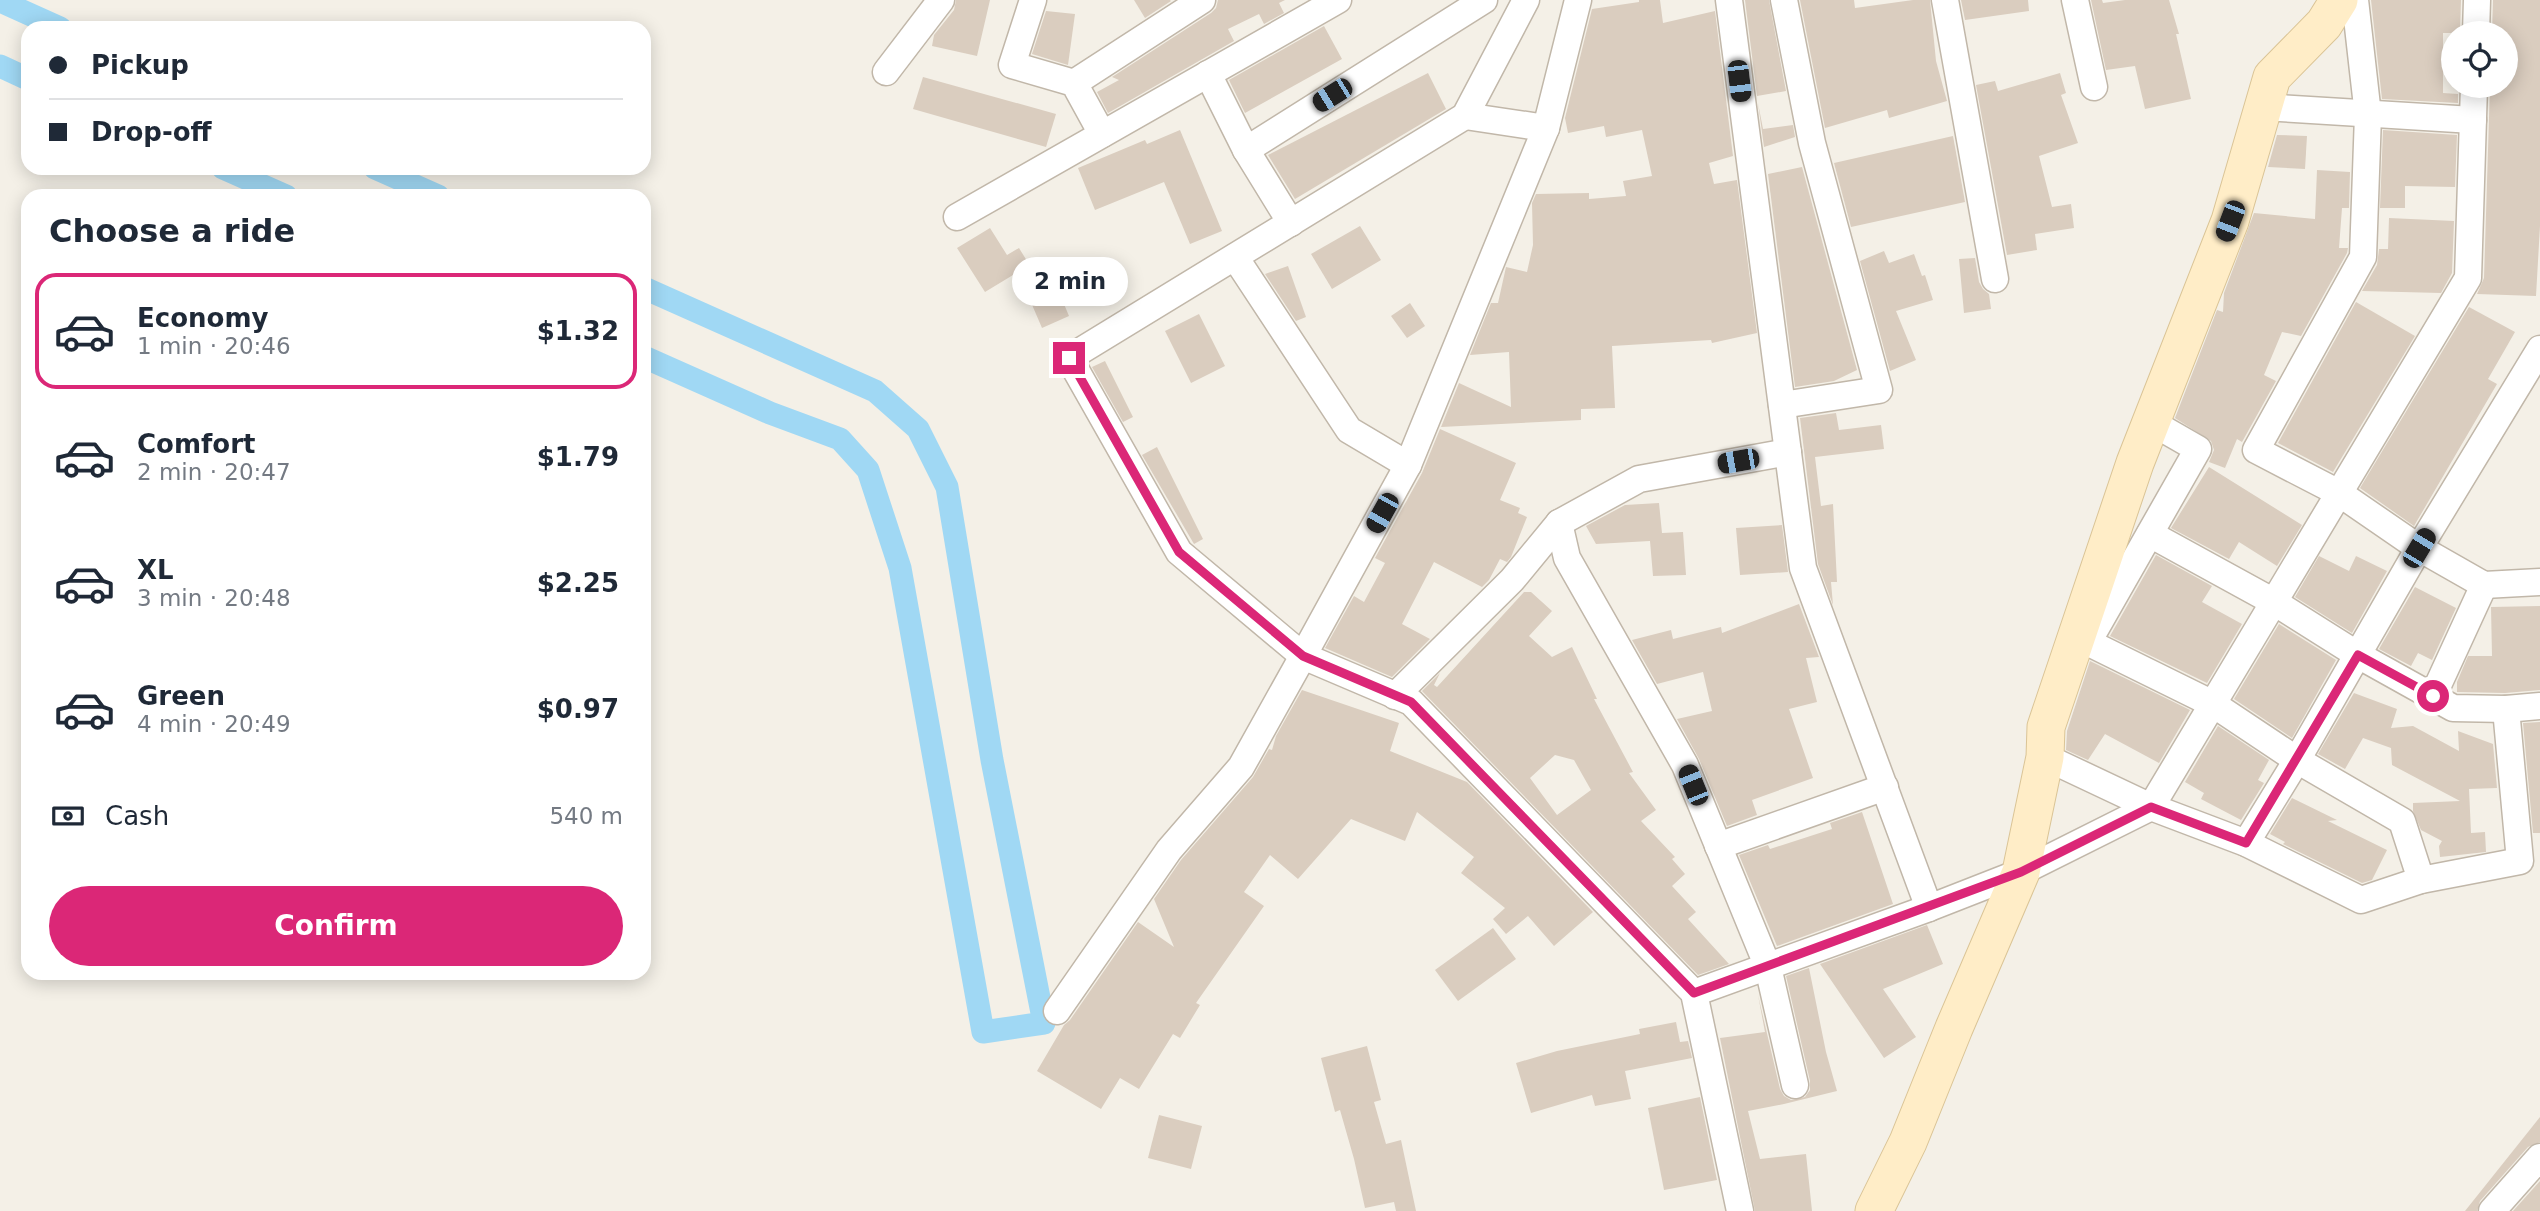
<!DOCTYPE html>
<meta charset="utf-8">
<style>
:root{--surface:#fff;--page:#f2f2f3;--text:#1f2937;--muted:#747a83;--line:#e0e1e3;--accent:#db2777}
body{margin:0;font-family:"DejaVu Sans",sans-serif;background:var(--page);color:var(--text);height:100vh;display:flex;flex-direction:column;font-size:26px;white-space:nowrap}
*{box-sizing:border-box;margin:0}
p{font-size:23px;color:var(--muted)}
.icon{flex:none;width:38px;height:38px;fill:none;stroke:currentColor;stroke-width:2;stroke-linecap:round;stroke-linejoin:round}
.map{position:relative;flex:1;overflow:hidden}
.drawer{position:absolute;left:21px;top:189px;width:630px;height:791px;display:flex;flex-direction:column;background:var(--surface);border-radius:21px;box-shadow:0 4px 18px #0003}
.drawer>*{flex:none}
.hud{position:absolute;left:21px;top:21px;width:630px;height:154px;border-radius:21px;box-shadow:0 4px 18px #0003;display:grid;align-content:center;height:154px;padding:0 28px;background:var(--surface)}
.controls{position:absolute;left:2441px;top:21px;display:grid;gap:14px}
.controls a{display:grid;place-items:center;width:77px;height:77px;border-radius:50%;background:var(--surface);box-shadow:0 4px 18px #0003;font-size:35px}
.end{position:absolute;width:32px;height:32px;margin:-16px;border:9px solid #db2777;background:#fff;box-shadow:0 0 0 4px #fff}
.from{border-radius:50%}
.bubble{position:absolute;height:49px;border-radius:24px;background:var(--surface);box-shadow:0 4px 18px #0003;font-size:23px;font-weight:700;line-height:49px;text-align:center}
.car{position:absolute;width:21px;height:42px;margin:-21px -10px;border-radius:9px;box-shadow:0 0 5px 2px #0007;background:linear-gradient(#222 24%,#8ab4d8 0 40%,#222 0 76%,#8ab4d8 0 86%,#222 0)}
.hud b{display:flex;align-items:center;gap:24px;height:66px;font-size:26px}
.hud b+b{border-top:2px solid var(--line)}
.hud i{width:18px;height:18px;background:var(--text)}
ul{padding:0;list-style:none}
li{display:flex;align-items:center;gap:21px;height:116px;margin:0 14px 10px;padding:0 14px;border:4px solid transparent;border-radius:21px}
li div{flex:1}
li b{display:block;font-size:26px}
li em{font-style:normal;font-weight:700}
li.selected{border-color:var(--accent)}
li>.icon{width:63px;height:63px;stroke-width:1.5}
h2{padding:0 28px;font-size:32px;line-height:84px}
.pay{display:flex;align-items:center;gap:18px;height:77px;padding:0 28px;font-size:26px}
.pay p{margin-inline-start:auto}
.cta{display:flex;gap:14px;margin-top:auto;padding:14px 28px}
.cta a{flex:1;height:80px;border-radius:42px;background:var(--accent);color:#fff;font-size:28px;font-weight:700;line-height:80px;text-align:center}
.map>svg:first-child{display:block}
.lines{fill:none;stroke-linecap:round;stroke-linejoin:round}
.canal{stroke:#a0d8f4;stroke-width:23}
.building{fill:#dacdbf;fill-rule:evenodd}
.street-casing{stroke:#c1b7a9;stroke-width:29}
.secondary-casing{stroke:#dac496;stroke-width:39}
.street{stroke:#fff;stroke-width:26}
.secondary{stroke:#ffedc7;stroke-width:37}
.route{stroke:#db2777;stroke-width:9}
</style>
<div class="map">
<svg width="2540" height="1211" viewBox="0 0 2540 1211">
<rect width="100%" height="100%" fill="#f4f0e7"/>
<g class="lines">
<!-- canal -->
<g class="canal">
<polyline points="0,1 60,28"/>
<polyline points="0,66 28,79"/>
<polyline points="223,168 286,196"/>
<polyline points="375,168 438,196"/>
<polyline points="644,288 875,391 918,429 947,487 992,760 1044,1023 983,1032 900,568 868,470 840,439 770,413 644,357"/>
</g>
</g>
<!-- building -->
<g class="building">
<polygon points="956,0 990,0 977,56 932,46 934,35 954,10"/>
<polygon points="1134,0 1170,0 1171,1 1145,18"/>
<polygon points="1218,0 1285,0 1279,3 1284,13 1264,24 1259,14 1228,29 1234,41 1108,113 1097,92 1119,80 1112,77 1211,13 1216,8"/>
<polygon points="1639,0 1660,0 1663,23 1715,11 1733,156 1709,163 1714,184 1737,180 1757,333 1712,343 1711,340 1612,346 1615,408 1581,409 1581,420 1441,427 1459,383 1511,407 1509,352 1470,355 1491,303 1498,303 1506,267 1527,272 1533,245 1532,203 1536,194 1589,193 1589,199 1626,196 1623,181 1652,176 1642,130 1606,137 1604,126 1568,133 1565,118 1592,9 1639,2"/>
<polygon points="1745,0 1769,0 1786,91 1757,96"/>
<polygon points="1800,0 1854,0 1855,8 1913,0 1930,0 1936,61 1947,101 1889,118 1887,110 1825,128"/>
<polygon points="1961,0 2028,0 2029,11 1965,20"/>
<polygon points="2091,0 2102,0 2103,3 2125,0 2169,0 2179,34 2176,34 2191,99 2145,109 2135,66 2106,70"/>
<polygon points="2371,0 2461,0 2460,33 2443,33 2443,93 2458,94 2458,103 2382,99"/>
<polygon points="2493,0 2540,0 2540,226 2536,296 2477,294 2484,278 2490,86 2506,86 2506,33 2492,33"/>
<polygon points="1046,11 1075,14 1068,65 1032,54"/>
<polygon points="1324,26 1342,59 1245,113 1229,80"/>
<polygon points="1428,73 1446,109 1295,199 1268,155"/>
<polygon points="2060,73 2066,93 2061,95 2078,143 2039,156 2052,207 2071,204 2074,228 2035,234 2037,250 2007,255 1976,85 1995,81 1998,91"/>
<polygon points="923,77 1056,114 1046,147 913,109"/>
<polygon points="1758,103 1763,129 1793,125 1795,137 1764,147"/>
<polygon points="1180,130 1222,231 1190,244 1164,182 1095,210 1078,168 1145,140 1147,144"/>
<polygon points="2383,130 2457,135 2455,187 2405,186 2405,208 2380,208"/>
<polygon points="2277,135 2307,136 2305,169 2268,167"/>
<polygon points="1953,136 1965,202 1851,227 1834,163"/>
<polygon points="1802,167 1857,370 1834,381 1795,387 1768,174"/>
<polygon points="2317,170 2350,172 2349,208 2342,208 2339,248 2348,248 2347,253 2301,336 2282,332 2264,375 2276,381 2242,442 2237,439 2225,468 2209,462 2214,450 2211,441 2175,418 2217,310 2223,312 2224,293 2254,213 2315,219"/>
<polygon points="2389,218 2454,221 2452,273 2441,293 2362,291 2377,265 2379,249 2388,249"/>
<polygon points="1360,226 1381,260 1332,289 1311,254"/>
<polygon points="990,228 1007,255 1019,248 1045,290 1056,285 1069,316 1042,328 1018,272 985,292 957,248"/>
<polygon points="1884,251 1889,263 1914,254 1922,276 1925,275 1933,300 1896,311 1916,360 1890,371 1860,261"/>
<polygon points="1975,258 1979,282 1983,289 1989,294 1991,309 1964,313 1959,259"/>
<polygon points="1288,266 1306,317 1296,321 1265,274"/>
<polygon points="2356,302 2415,336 2333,472 2278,443"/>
<polygon points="1410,303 1425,326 1407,338 1391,316"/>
<polygon points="2469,307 2515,332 2488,379 2497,384 2414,526 2360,488"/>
<polygon points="1199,314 1225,366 1191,383 1165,331"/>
<polygon points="1105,361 1133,417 1123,422 1092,367"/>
<polygon points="1836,413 1839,430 1881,425 1884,449 1815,457 1821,506 1833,504 1837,582 1831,582 1833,605 1818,564 1800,418"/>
<polygon points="1440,429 1516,463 1500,500 1520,508 1518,513 1527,517 1511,557 1507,562 1500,559 1489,580 1482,587 1434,562 1402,624 1430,639 1392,677 1325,648 1354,596 1364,602 1385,563 1375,558 1422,473"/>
<polygon points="1157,447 1203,539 1194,544 1142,455"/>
<polygon points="2209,467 2302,525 2277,566 2239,542 2229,559 2171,528"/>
<polygon points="1659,503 1662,533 1683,532 1686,575 1653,576 1650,541 1596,544 1586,526 1625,505"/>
<polygon points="1782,525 1788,572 1740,575 1736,528"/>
<polygon points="2156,555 2212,586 2202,602 2242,624 2207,683 2110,636"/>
<polygon points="2319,556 2349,571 2356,556 2387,571 2352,633 2295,597"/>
<polygon points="2415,587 2456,608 2432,660 2418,653 2411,666 2379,649"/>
<path d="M1524,592H1531L1552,611L1529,636L1552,657L1572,647L1597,699H1594L1633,772L1629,773L1656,810L1641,821L1675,857L1672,859L1685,874L1672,886L1696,912L1688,919L1729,964L1698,975L1422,691L1440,673L1434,685L1437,687ZM1555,755L1574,760L1591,790L1557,815L1530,778Z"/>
<polygon points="1799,604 1819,657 1806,658 1817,702 1789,709 1813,778 1752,800 1757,815 1727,826 1699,759 1677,719 1712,711 1703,672 1657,684 1632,640 1671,630 1673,639 1721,627 1722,633"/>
<polygon points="2540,606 2540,690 2505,693 2457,692 2457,682 2468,656 2492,656 2491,607"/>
<polygon points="2279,624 2336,660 2292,738 2234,699"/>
<polygon points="2090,661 2190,710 2159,763 2105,734 2088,760 2066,750 2067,731"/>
<polygon points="1302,690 1399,723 1390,751 1467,782 1593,912 1554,946 1528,916 1506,934 1493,919 1505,908 1461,873 1474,857 1417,812 1405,841 1351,819 1298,879 1270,855 1244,892 1264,906 1196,1003 1200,1005 1180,1038 1173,1034 1139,1089 1120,1078 1101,1109 1037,1071 1064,1025 1070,1020 1138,922 1174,947 1154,899 1181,860 1253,777 1269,749 1272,750 1276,736"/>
<polygon points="2354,693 2397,709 2391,728 2413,726 2459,751 2458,731 2493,744 2497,788 2469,789 2471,833 2485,832 2486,852 2440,857 2439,846 2442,841 2421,830 2413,811 2413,803 2460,801 2392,765 2391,748 2363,738 2345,769 2318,754"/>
<polygon points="2540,722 2540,833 2533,833 2523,723"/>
<polygon points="2218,726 2269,760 2258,780 2264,783 2241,820 2201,799 2204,793 2185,782"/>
<polygon points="2292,798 2337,820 2328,821 2387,850 2372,880 2362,883 2283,844 2285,842 2270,834"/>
<polygon points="1862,812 1893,904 1777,946 1739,855 1768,845 1770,849 1832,829 1830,823"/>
<polygon points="1927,925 1943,964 1883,989 1916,1037 1884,1058 1820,964"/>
<polygon points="1493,928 1516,959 1458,1001 1435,970"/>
<polygon points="1809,968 1826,1052 1837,1091 1784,1104 1748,1111 1760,1159 1806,1154 1812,1211 1755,1211 1720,1038 1765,1032 1758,995 1780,1089 1784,1096 1791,1100 1805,1097 1810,1090 1810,1081 1786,976"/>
<polygon points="1676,1022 1680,1042 1688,1041 1692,1058 1625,1071 1631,1099 1595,1106 1592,1095 1531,1113 1516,1063 1557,1051 1640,1034 1639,1029"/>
<polygon points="1367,1046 1381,1100 1374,1102 1386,1144 1401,1140 1416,1211 1396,1211 1394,1202 1365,1208 1354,1159 1340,1110 1335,1112 1321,1058"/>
<polygon points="1700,1097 1717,1180 1664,1190 1648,1108"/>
<polygon points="1159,1115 1202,1126 1191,1169 1148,1158"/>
<polygon points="2540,1117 2540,1142 2528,1147 2480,1201 2477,1211 2465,1211"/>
<polygon points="2540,1181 2540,1211 2513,1211"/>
</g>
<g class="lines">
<!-- street casing -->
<g class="street-casing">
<g id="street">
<polyline points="1033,0 1012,65 1074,83 1102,134"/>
<polyline points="1526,0 1465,116 1069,358 1179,552 1303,656 1408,465 1546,128 1578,0"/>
<polyline points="1729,0 1803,568 1929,908 2021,872 2151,807 2468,278 2474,86"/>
<polyline points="1945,0 1995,279"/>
<polyline points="2075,0 2094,87"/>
<polyline points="2355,0 2368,115 2363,257 2256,450 2339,493 2419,548 2484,585 2540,582"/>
<polyline points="2476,33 2477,0"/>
<polyline points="886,72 941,0"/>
<polyline points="1208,74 1246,150 1291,223"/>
<polyline points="1074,83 1202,0"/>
<polyline points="2263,107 2473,120"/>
<polyline points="1465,116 1546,128"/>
<polyline points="1246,150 1484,0"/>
<polyline points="957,217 1338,0"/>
<polyline points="1235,257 1349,430 1408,465"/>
<polyline points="1782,405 1879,390 1812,143 1784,0"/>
<polyline points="1559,523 1567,558 1685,765 1768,967 1795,1085"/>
<polyline points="2150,534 2274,602 2358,655 2453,708 2506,709 2540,706"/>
<polyline points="2077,637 2213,704 2297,760 2402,821 2421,880"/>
<polyline points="2088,642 2198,449 2151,422"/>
<polyline points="1395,696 1512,580 1559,523 1639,479 1788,452"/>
<polyline points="2433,696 2484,585"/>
<polyline points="2045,757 2151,807 2246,843 2361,900 2421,880 2520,861 2506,709"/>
<polyline points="2246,843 2297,760 2419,548 2540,349"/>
<polyline points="1718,846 1885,787"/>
<polyline points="1694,993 1929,908"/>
<polyline points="1057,1011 1169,850 1241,767 1303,656 1411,702 1694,993 1740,1211"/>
<polyline points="2492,1211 2540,1157"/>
</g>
</g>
<!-- secondary casing -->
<g class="secondary-casing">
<polyline id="secondary" points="1874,1211 1908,1142 1954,1028 2021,872 2045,757 2046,727 2135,463 2230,221 2272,77 2324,24 2339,0"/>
</g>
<!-- street -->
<use href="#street" class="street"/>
<!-- secondary -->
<use href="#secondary" class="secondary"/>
</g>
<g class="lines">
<!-- route -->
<polyline class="route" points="1069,358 1179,552 1303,656 1411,702 1694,993 2021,872 2151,807 2246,843 2358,655 2433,696"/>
</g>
</svg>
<div class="controls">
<a><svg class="icon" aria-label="locate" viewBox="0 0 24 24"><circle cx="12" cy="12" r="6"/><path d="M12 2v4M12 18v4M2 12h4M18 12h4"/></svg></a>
</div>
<i class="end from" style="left:2433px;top:696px"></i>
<i class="end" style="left:1069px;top:358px"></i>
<div class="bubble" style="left:1012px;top:257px;width:116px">2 min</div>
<i class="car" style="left:1739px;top:81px;rotate:173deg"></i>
<i class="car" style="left:1332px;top:95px;rotate:238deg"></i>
<i class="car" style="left:2230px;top:221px;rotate:201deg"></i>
<i class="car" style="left:1738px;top:461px;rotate:260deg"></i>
<i class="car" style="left:1382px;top:513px;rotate:209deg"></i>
<i class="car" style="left:2419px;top:548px;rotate:31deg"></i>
<i class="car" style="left:1693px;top:785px;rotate:338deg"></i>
<div class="hud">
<b><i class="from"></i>Pickup</b>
<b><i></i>Drop-off</b>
</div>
<section class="drawer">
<h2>Choose a ride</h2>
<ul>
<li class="selected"><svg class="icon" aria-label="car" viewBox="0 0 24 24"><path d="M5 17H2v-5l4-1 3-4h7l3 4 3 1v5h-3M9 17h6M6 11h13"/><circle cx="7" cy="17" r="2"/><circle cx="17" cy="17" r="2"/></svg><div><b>Economy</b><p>1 min · 20:46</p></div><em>$1.32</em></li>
<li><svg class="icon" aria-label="car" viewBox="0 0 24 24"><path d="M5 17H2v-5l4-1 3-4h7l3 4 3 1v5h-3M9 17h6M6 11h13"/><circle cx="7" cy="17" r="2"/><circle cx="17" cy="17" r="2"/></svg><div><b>Comfort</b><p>2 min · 20:47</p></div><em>$1.79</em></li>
<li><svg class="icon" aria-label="car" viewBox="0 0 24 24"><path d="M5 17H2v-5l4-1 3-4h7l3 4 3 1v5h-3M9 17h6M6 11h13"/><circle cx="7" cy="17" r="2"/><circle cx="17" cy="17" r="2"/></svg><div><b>XL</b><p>3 min · 20:48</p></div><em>$2.25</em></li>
<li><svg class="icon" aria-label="car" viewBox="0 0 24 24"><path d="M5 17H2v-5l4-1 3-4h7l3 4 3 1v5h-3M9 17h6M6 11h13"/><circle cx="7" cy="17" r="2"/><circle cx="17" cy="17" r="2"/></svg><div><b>Green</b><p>4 min · 20:49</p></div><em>$0.97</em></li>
</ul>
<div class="pay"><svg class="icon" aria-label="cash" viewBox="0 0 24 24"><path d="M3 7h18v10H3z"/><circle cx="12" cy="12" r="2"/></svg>Cash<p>540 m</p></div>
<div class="cta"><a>Confirm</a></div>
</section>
</div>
